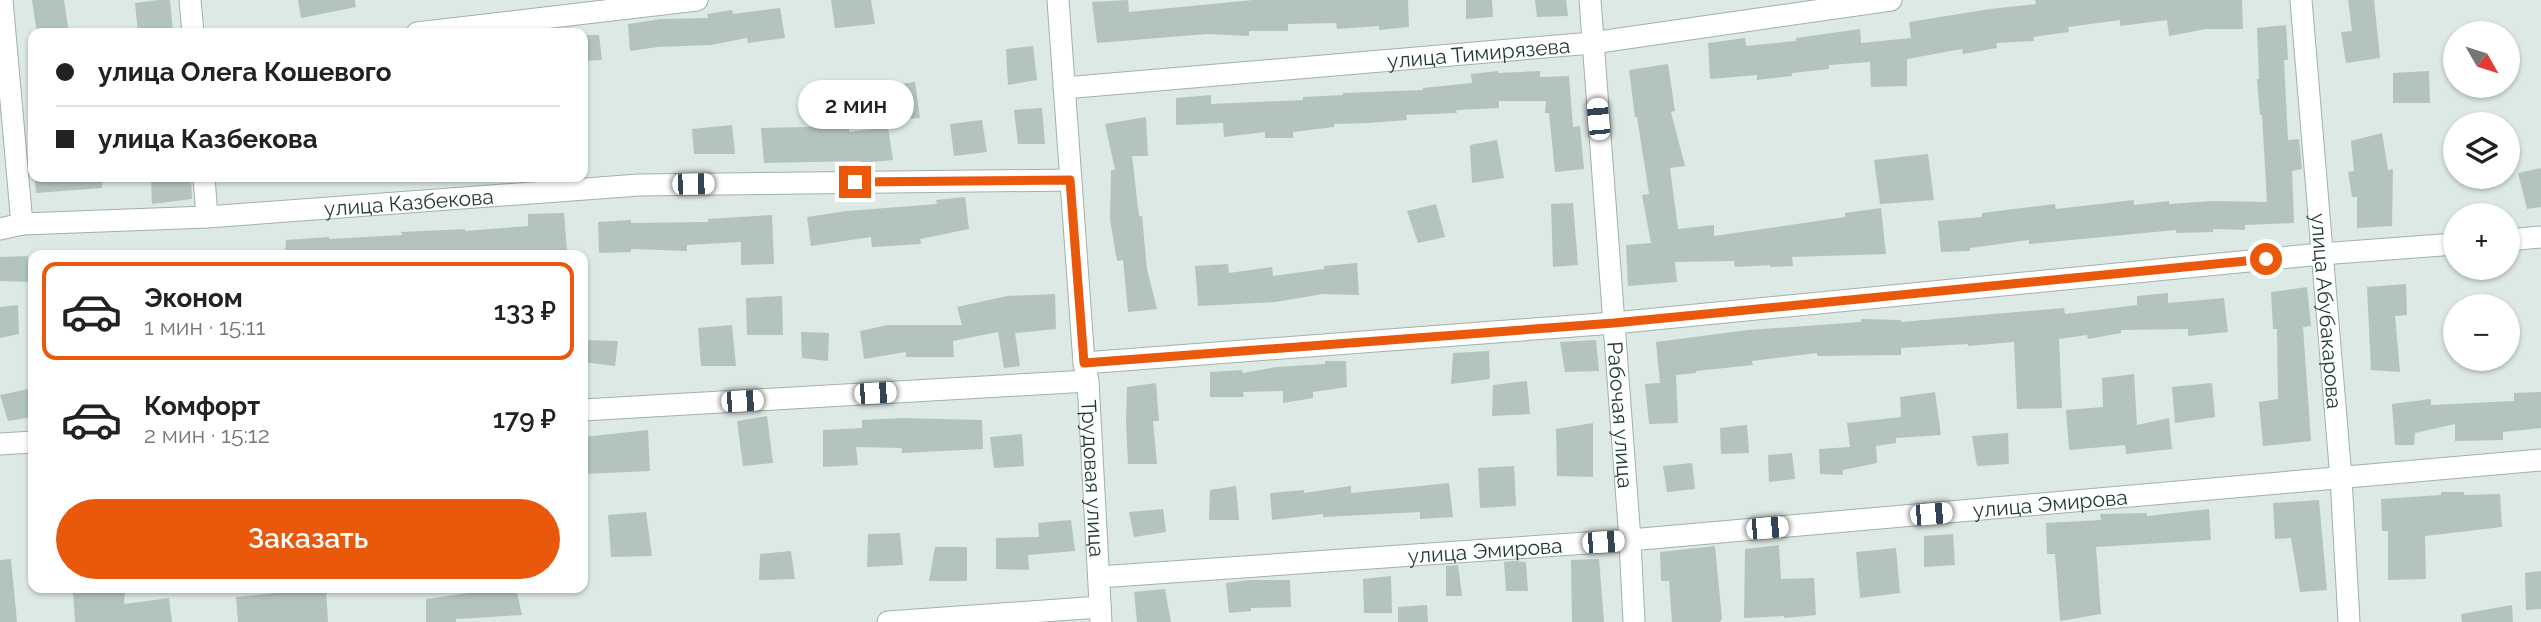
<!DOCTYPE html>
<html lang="ru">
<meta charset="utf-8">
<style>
:root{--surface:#fff;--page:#f2f2f2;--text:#222;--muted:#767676;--line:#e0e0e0;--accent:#ea580c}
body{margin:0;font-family:Raleway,sans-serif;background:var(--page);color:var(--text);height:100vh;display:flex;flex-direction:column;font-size:26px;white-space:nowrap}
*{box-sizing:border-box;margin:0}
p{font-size:23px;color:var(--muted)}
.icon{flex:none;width:38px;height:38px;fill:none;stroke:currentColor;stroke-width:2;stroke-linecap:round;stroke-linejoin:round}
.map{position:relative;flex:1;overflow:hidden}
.side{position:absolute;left:28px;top:250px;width:560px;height:343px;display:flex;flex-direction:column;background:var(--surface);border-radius:14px;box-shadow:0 2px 5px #0004}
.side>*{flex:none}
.banner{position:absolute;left:28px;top:28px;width:560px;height:154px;border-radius:14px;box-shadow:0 2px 5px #0004;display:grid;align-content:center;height:154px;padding:0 28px;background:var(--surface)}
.needle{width:46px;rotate:129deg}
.buttons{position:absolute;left:2443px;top:21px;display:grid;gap:14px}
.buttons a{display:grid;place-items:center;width:77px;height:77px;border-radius:50%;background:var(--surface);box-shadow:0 2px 5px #0004;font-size:35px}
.end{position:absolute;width:32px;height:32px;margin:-16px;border:9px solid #ea580c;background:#fff;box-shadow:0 0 0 4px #fff}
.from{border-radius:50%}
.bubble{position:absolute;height:49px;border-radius:24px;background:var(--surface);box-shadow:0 2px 5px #0004;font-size:23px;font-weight:600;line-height:49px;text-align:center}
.car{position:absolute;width:21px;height:42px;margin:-21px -10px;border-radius:9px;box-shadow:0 0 5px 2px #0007;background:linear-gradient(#fff 24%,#345 0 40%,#fff 0 76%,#345 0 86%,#fff 0)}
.banner b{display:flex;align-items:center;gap:24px;height:66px;font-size:26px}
.banner b+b{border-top:2px solid var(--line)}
.banner i{width:18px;height:18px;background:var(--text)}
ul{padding:12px 0 0;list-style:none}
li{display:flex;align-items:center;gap:21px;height:98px;margin:0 14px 10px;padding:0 14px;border:4px solid transparent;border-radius:14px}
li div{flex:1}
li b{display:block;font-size:26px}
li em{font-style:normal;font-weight:600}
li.active{border-color:var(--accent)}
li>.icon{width:63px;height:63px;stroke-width:1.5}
.action{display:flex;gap:14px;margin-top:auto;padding:14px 28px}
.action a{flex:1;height:80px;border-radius:42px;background:var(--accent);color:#fff;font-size:28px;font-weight:600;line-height:80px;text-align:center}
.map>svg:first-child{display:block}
.building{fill:#b3c4bd}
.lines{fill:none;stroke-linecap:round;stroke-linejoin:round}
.minor-casing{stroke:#a0b1ab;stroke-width:23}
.minor{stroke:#fff;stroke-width:21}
.route{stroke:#ea580c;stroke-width:9}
.labels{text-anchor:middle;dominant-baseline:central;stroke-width:5;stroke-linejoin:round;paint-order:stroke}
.street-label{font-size:21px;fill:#1f3931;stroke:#eef6f2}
</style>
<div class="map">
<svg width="2541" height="622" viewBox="0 0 2541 622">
<rect width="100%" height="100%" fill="#dde9e4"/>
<!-- building -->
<g class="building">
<polygon points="32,0 64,0 69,33 37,33"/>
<polygon points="159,0 170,0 173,33 138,33 135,3"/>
<polygon points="298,0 355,0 356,7 301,18"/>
<polygon points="831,0 871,0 875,24 835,28"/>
<polygon points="1128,0 1129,12 1253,0 1408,0 1409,27 1379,30 1379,26 1337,29 1336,23 1288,24 1288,31 1249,31 1249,36 1207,34 1097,43 1092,2"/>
<polygon points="1466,0 1492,0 1493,17 1466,19"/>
<polygon points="1535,0 1566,0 1568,16 1537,17"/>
<polygon points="2035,0 2242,0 2243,29 2206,29 2169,36 2167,20 2120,26 2120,20 2068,27 2069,32 2033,37 2034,41 1996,43 1997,48 1963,54 1962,49 1907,59 1907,86 1871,87 1870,62 1829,65 1829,69 1792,73 1792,76 1757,80 1757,75 1710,79 1708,43 1745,38 1746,46 1796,41 1796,38 1860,29 1861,43 1911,38 1909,22 1990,9 2036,4"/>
<polygon points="2348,0 2374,0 2380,58 2346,63 2341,32 2352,31"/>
<polygon points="780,8 785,38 748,43 747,38 711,45 658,47 630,51 628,24 661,19 708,18 707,14 732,10 733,14"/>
<polygon points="2286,25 2288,60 2284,60 2288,140 2299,139 2302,169 2292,171 2294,223 2245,225 2245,230 2213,229 2213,232 2176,233 2176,230 2029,244 2029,240 1970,248 1970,251 1941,252 1938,221 1982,217 1982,213 2055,204 2056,209 2134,200 2134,205 2169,201 2169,204 2213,201 2267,202 2262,115 2260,115 2257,79 2259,79 2257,28"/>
<polygon points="583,35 599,35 602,60 583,61"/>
<polygon points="1033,46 1037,80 1008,85 1006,49"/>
<polygon points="1668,64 1675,111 1671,112 1685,166 1670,168 1678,229 1714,225 1714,236 1845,217 1845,213 1881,208 1886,254 1792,257 1793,266 1770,267 1770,265 1735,267 1734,261 1675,262 1677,282 1628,286 1626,245 1651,243 1642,195 1649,194 1637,117 1635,117 1629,70"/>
<polygon points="1498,71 1498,73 1540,71 1540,77 1569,76 1573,127 1580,126 1584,169 1555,172 1549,113 1545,113 1546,101 1499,101 1499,108 1456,110 1457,113 1406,115 1407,120 1369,123 1334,124 1334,127 1293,132 1293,138 1265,138 1265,132 1224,137 1223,123 1176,125 1176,98 1211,95 1211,104 1303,100 1303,97 1343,95 1343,93 1423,90 1423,88 1472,83 1471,74"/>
<polygon points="2429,71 2430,103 2393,103 2393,73"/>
<polygon points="915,82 920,118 888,121 882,86"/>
<polygon points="1042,108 1045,144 1018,144 1014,110"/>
<polygon points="1146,117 1148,156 1132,156 1139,216 1142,216 1147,269 1157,309 1128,312 1123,260 1117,261 1110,219 1111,170 1115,170 1105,124"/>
<polygon points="982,120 987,152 954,156 950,124"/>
<polygon points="732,125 735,154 694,154 692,129"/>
<polygon points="849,126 849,132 888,127 893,160 860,163 860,161 764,163 761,128"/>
<polygon points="2382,133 2388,170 2393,169 2392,226 2357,228 2357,197 2352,197 2348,172 2354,171 2351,141"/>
<polygon points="1497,140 1504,178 1472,183 1470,145"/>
<polygon points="1928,154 1934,200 1880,204 1874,160"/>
<polygon points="2541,168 2541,207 2527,209 2518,173"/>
<polygon points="35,177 102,177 102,188 36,193"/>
<polygon points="151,177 191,177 192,199 152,204"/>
<polygon points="965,197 969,229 920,239 921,244 872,247 871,237 811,246 807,217 847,211 937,204 936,200"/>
<polygon points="1573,203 1578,265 1553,267 1551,204"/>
<polygon points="1436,204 1445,237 1418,243 1407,211"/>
<polygon points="564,213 567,251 523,251 524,256 486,256 486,251 444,256 285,256 286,240 329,237 329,239 402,235 401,232 465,229 465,231 528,226 528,214"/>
<polygon points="772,215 774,264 741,265 741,242 687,245 687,251 631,249 631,252 599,253 598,222 631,220 631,223 708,222 708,219"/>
<polygon points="28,256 30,282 0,281 0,257"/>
<polygon points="1357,263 1359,295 1323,294 1275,302 1198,306 1195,266 1228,264 1229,273 1272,267 1273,276 1324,269 1324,266"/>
<polygon points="2406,284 2407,315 2395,316 2400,372 2371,370 2367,287"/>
<polygon points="2307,287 2311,326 2303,327 2311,441 2263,446 2259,402 2278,399 2277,329 2273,329 2271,292"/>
<polygon points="2168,293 2168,303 2224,298 2228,332 2188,336 2188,329 2121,330 2121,333 2088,339 2087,335 2059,339 2062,408 2017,409 2014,342 1968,346 1968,344 1901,348 1901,355 1817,356 1817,353 1752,361 1753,365 1696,371 1696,373 1676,375 1678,423 1649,424 1645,384 1660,383 1656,342 1748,330 1861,322 1861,319 1901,320 1901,322 2064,308 2065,314 2137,305 2137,296"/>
<polygon points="1055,294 1056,329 1015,333 1020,366 1004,368 998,332 953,341 954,357 906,357 906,352 864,359 860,331 888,325 962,325 957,307 1007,296"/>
<polygon points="782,296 783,335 747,335 746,298"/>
<polygon points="18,305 19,334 0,338 0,307"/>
<polygon points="732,325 736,366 701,366 698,328"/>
<polygon points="801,332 829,333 828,361 802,358"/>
<polygon points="583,340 618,341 615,366 583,362"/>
<polygon points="1596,340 1599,371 1565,372 1560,342"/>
<polygon points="1489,351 1490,379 1451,384 1453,353"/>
<polygon points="1325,361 1346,361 1347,387 1313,392 1313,398 1283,403 1283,391 1243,392 1244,397 1210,397 1210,372 1242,370 1243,373 1276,367 1325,364"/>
<polygon points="2134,374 2137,425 2169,418 2172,449 2126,454 2125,445 2069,450 2066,410 2103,407 2102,378"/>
<polygon points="1527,381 1530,414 1492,416 1493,385"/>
<polygon points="1156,383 1159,421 1153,421 1157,464 1128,464 1126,421 1127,387"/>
<polygon points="2212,383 2215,417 2175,423 2172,387"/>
<polygon points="33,388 33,417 8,421 0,395"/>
<polygon points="1935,392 1941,435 1896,438 1896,443 1876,446 1877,463 1843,470 1843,475 1820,474 1819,449 1850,447 1847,423 1901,417 1900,397"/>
<polygon points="2541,392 2541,428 2503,432 2503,440 2455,441 2455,424 2415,433 2414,445 2395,445 2392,404 2431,399 2431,405 2514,401 2514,393"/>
<polygon points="767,416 773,463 743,466 737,421"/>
<polygon points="903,418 982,420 983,449 902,453 902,448 856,447 858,465 823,467 823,430 862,428 862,420"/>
<polygon points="1593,423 1593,477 1557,476 1556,429"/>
<polygon points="1747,425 1749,453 1721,454 1720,428"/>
<polygon points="648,430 650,471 583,474 583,437"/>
<polygon points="2008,433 2009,464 1977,466 1972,436"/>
<polygon points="1022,434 1024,466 994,468 990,437"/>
<polygon points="1792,453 1795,479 1769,482 1768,455"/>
<polygon points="1692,463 1695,489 1667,492 1663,466"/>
<polygon points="1514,466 1516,506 1480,508 1478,468"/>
<polygon points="1449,483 1453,517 1420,519 1420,512 1323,517 1323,514 1272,520 1270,493 1304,490 1304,493 1351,486 1351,493"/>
<polygon points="1236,486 1239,520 1209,520 1210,490"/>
<polygon points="2441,492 2464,492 2464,495 2500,494 2502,527 2425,536 2426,579 2388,580 2388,531 2382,531 2381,499 2441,495"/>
<polygon points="2319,500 2327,590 2300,592 2291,538 2275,539 2273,503"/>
<polygon points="1163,509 1166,532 1134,537 1129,512"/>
<polygon points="2209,509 2211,540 2096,547 2101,614 2060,621 2055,554 2047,554 2046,523 2101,520 2100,514 2147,513 2147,516"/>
<polygon points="646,512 652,556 611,557 608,515"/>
<polygon points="1071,520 1075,551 1028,555 1029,570 996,569 996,538 1039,537 1038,523"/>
<polygon points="900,533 903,565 867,567 868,534"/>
<polygon points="1953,534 1955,565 1924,567 1924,536"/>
<polygon points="1779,545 1781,579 1814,578 1816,615 1784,618 1784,616 1744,618 1745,549"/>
<polygon points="1715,546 1722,619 1720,622 1672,622 1669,581 1661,581 1660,552"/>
<polygon points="935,547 967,547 967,581 929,581"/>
<polygon points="1896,548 1900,593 1860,598 1856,552"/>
<polygon points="791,551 795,579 759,580 760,554"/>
<polygon points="11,559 17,622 0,622 0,560"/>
<polygon points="1599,559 1604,622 1572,622 1571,560"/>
<polygon points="1514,561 1526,562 1528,591 1506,591 1504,562"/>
<polygon points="1458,565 1462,596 1446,596 1446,566"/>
<polygon points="2541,571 2541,609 2526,610 2525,573"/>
<polygon points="1391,576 1392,613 1364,613 1363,579"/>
<polygon points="1249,580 1290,580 1291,607 1251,608 1251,611 1229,613 1226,583"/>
<polygon points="326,588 328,622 238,622 236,597"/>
<polygon points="504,588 516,588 522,615 456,619 456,622 426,622 426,599"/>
<polygon points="1165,589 1171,622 1137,622 1134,592"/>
<polygon points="125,590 124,604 169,598 172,622 75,622 73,591"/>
<polygon points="1427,605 1428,622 1398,622 1398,607"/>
<polygon points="2512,605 2513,622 2462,622 2461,614"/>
</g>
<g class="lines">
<!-- minor casing -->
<g class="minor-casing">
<g id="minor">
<polyline points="2,0 22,224"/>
<polyline points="190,0 193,33"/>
<path id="s1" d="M1058,0L1084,363L1088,381L1101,622"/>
<path id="s2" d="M1590,0L1630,540L1634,622"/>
<path id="s3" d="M2301,0L2341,478L2349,622"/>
<polyline points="417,33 697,0"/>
<path id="s4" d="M1064,88L1592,43L1891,0"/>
<polyline points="204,177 207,217"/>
<path id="s5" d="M0,229L22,224L207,217L639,185L1070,180"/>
<polyline points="2508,240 2541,237"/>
<polyline points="1084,363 1614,323 2321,254 2455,244"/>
<polyline points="583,410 1088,381"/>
<polyline points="0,444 33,442"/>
<path id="s6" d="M1099,577L1630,540L2541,460"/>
<polyline points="888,622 1100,607"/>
</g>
</g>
<!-- minor -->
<use href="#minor" class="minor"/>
</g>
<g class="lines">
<!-- route -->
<polyline class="route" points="855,182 1070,180 1084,363 1614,323 2266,259"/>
</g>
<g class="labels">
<!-- street labels -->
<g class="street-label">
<text stroke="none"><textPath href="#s4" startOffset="416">улица Тимирязева</textPath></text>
<text stroke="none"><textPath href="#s5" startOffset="410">улица Казбекова</textPath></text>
<text stroke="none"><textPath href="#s3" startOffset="312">улица Абубакарова</textPath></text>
<text stroke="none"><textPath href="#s2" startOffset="416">Рабочая улица</textPath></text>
<text stroke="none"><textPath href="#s1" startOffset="480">Трудовая улица</textPath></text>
<text stroke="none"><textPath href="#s6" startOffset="954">улица Эмирова</textPath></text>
<text stroke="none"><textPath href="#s6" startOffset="387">улица Эмирова</textPath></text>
</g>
</g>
</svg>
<div class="buttons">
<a><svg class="needle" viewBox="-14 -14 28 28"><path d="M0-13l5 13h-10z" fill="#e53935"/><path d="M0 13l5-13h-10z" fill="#767676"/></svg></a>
<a><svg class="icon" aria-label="layers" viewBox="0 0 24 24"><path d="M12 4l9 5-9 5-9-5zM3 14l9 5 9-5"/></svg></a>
<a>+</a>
<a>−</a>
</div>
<i class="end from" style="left:2266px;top:259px"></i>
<i class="end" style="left:855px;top:182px"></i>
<div class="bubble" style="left:798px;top:80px;width:116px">2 мин</div>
<i class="car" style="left:1598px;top:119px;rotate:355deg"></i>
<i class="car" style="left:693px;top:184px;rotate:89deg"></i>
<i class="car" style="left:875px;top:393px;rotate:87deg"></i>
<i class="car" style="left:742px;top:401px;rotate:87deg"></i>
<i class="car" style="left:1931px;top:514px;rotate:85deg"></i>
<i class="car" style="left:1767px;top:528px;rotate:85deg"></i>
<i class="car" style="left:1603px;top:542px;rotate:86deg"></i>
<div class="banner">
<b><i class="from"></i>улица Олега Кошевого</b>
<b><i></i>улица Казбекова</b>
</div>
<section class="side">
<ul>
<li class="active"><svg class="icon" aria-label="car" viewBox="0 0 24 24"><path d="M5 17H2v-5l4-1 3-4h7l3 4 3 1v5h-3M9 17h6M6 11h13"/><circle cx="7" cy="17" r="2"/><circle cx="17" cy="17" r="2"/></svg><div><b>Эконом</b><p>1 мин · 15:11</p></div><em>133 ₽</em></li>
<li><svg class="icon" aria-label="car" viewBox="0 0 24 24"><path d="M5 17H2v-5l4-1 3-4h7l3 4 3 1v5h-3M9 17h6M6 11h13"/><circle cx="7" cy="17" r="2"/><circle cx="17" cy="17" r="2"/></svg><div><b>Комфорт</b><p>2 мин · 15:12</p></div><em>179 ₽</em></li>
</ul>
<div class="action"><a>Заказать</a></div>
</section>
</div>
